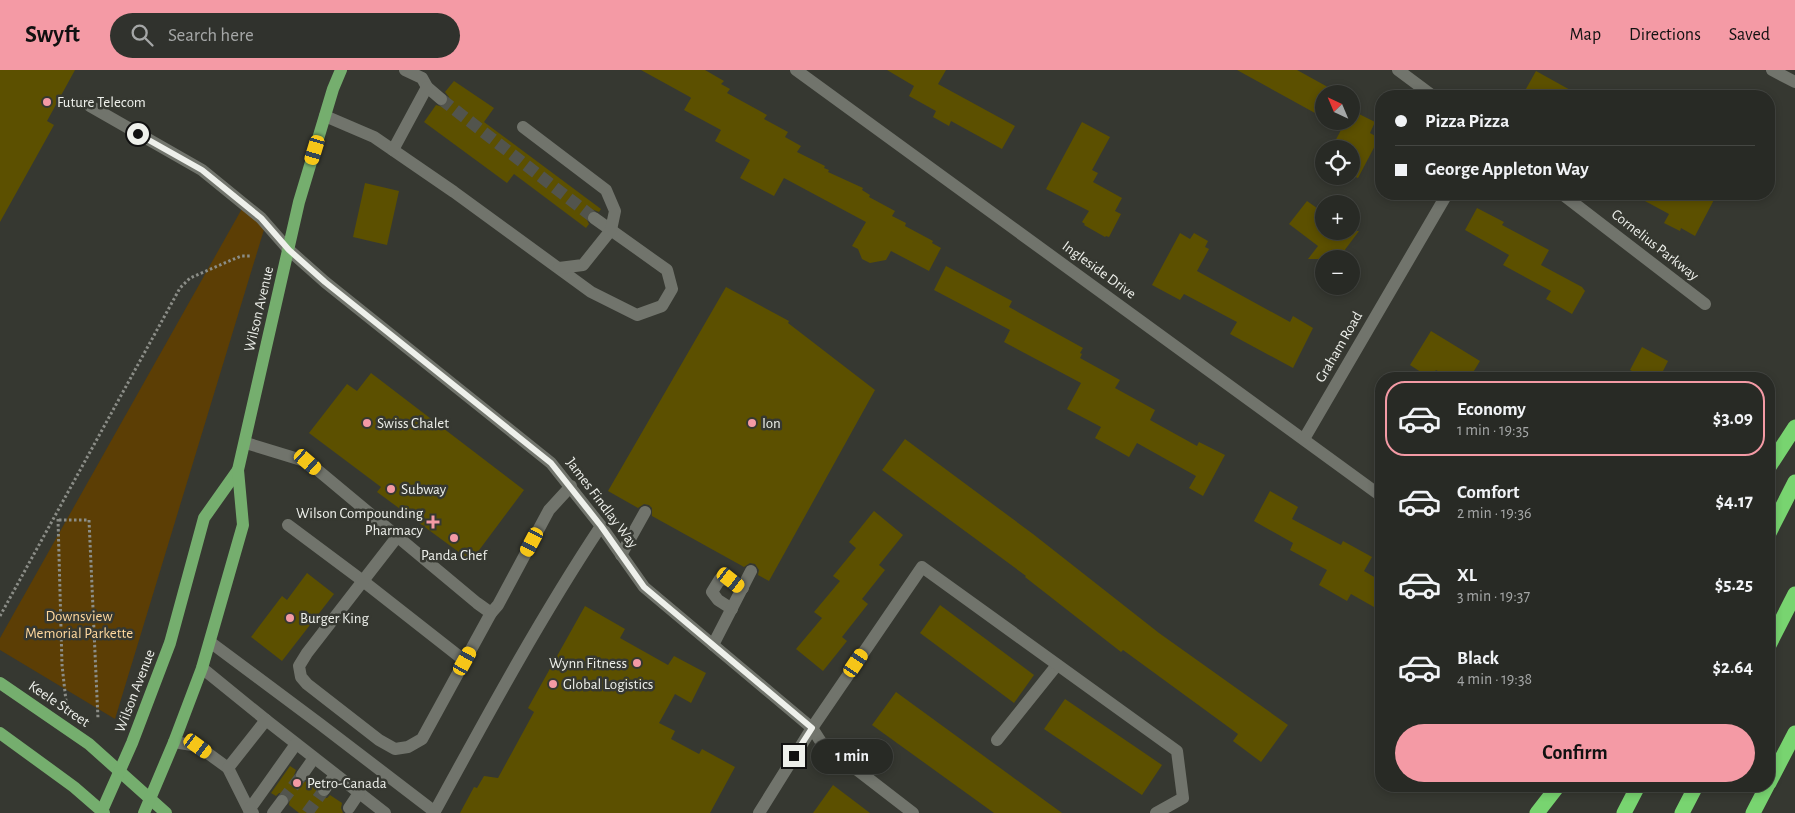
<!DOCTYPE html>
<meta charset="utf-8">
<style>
:root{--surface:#282a25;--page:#30322d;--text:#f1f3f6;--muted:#a5a7a7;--line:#444642;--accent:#f49aa5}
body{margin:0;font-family:"Alegreya Sans",sans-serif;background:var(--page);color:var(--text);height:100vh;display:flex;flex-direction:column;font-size:19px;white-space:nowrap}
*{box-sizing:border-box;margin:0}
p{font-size:16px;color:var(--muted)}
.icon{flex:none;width:28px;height:28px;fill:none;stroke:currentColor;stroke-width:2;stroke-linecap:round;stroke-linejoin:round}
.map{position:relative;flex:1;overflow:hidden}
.panel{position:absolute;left:1375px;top:302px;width:400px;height:420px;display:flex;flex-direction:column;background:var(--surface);border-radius:20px;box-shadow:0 2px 8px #0003,0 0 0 1px var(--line)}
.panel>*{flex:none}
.hud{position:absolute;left:1375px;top:20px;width:400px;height:110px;border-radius:20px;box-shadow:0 2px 8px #0003,0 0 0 1px var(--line);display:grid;align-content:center;height:110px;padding:0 20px;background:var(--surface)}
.needle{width:32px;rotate:316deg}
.controls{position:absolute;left:1315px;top:15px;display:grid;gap:10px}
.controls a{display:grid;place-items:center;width:45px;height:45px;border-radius:50%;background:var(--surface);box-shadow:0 2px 8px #0003,0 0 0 1px var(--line);font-size:25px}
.end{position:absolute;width:22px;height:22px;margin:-11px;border:6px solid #eef0eb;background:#111;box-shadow:0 0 0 2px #111}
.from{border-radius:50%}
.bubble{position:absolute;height:35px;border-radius:18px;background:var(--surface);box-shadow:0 2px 8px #0003,0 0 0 1px var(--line);font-size:16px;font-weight:700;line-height:35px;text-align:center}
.car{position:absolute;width:15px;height:30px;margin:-15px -8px;border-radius:6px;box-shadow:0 0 4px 1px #0007;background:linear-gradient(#f5c518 24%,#345 0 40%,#f5c518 0 76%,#345 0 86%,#f5c518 0)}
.hud b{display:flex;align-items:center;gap:18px;height:48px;font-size:19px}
.hud b+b{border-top:1px solid var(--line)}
.hud i{width:12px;height:12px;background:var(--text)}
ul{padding:9px 0 0;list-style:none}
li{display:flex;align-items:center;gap:15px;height:75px;margin:0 10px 8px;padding:0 10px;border:2px solid transparent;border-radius:20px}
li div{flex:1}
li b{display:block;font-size:19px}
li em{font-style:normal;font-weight:700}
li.current{border-color:var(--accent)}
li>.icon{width:45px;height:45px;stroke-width:1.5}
.cta{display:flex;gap:10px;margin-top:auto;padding:10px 20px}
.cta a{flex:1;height:58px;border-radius:30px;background:var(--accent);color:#111;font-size:20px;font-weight:700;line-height:58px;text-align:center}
header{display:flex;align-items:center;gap:30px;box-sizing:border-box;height:70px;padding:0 25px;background:var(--accent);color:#111}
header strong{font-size:24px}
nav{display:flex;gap:28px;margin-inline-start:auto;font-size:18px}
.search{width:350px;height:45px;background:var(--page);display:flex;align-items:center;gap:12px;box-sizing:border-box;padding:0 18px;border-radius:28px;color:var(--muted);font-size:19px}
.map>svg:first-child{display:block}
.green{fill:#5c3e05}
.building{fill:#5c5000}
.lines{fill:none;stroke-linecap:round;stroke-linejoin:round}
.minor-tunnel{stroke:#52544d;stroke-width:12;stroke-dasharray:12 6;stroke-linecap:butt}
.path{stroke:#8b8d87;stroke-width:3;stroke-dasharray:2.5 2.5;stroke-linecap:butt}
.minor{stroke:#71746c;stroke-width:12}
.major{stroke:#75ae6e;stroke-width:12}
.highway{stroke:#78d470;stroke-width:15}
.route{stroke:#eef0eb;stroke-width:6}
.poi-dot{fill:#f49aa5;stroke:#363831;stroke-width:2}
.labels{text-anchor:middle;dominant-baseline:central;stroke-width:5;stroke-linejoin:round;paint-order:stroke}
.poi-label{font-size:15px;fill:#eef0eb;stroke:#363831;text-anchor:start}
.street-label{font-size:15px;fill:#eef0eb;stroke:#363831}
.park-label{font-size:15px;fill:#ffd89e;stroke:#363831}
</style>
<header>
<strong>Swyft</strong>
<div class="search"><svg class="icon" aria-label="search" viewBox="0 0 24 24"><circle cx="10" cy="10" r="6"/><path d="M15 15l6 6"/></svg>Search here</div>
<nav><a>Map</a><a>Directions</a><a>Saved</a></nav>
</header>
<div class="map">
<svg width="1795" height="743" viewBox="0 0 1795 743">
<rect width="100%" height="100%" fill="#363831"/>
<!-- green -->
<polygon class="green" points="244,135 266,153 115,649 0,580 0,568"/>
<!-- building -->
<g class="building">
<polygon points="0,0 75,0 47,51 54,55 0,152"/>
<polygon points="641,0 705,0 724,11 721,14 730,19 727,23 767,45 764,49 788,62 785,67 801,76 797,82 825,96 824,98 829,100 828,102 863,118 862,120 870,125 869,127 895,141 892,146 906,153 905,156 933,171 932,173 941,178 929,201 891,181 886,190 870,193 862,189 858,179 852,176 866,152 784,108 774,126 740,108 750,90 715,71 721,60 684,40 691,28 690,27"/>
<polygon points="887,0 946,0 938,14 1015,56 1002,79 951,51 949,56 933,47 936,41 909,26 914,16"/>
<polygon points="1237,0 1297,0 1335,21 1333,24 1324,24 1324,48"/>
<polygon points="1536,1 1581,26 1522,26"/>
<polygon points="454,11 494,38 484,52 601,139 599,142 594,140 588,143 586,148 589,154 586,158 514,104 507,113 424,52 436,35 443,37 447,34 449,27 445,22"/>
<polygon points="1351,40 1375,52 1370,63 1379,68 1358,108 1351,105 1351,79 1331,79 1342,58 1330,51 1351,51"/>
<polygon points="1082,52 1110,67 1092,100 1098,103 1093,112 1122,128 1115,141 1121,144 1109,167 1106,166 1105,167 1084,155 1085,154 1082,152 1089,141 1046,119"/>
<polygon points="365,113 399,121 387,175 353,167"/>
<polygon points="1632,124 1717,124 1695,166 1681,158 1680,161 1664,153 1669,144"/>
<polygon points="1307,131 1324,143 1324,161 1359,161 1338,189 1308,189 1318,176 1289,154"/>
<polygon points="1477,138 1504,152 1502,155 1549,180 1541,195 1582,217 1585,221 1572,244 1546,229 1551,221 1503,195 1509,185 1465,160"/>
<polygon points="1180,163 1190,169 1194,163 1208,171 1205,177 1209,179 1197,201 1290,252 1293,246 1313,258 1293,298 1230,264 1237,252 1184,224 1180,230 1152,215"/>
<polygon points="946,196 1012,231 1009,237 1083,278 1080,283 1082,284 1080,288 1120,310 1115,318 1155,340 1150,350 1197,376 1199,372 1225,385 1203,426 1189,418 1196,406 1137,373 1129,387 1095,368 1101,357 1067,339 1081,313 1004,272 1010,260 934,220"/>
<polygon points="726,217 789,251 788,253 875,320 769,511 758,505 759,500 755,494 750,493 744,497 652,446 652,438 649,435 644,434 638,438 608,421"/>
<polygon points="1431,261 1480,291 1469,309 1450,309 1436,300 1430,308 1410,295"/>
<polygon points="1642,277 1668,291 1659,309 1647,309 1630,300"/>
<polygon points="371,303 524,420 471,491 377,422 381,417 309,363 347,314 357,321"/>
<polygon points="905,369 1033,464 1159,563 1288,655 1261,692 1233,671 1238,664 1123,580 1121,582 1025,507 1026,506 882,400"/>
<polygon points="1270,421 1298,437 1292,449 1341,475 1343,471 1372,487 1364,501 1381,511 1381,541 1351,524 1347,531 1319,515 1327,500 1290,480 1293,473 1254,451"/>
<polygon points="874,441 903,465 879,495 885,500 862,529 868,534 842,567 847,571 823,601 796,579 822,548 814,542 840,511 833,506 856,478 849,472"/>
<polygon points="307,503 334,524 282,591 251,567 282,526 287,530"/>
<polygon points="940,535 1034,605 1014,633 920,563"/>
<polygon points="585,536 625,559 620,568 668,595 674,586 706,603 691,633 675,624 659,653 675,661 671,669 699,684 702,679 735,697 710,743 460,743 474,717 477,718 484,706 498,708 534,642 528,638"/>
<polygon points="896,622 1062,743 994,743 872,655"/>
<polygon points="1065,629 1162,695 1142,725 1044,659"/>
<polygon points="290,696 296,700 294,705 297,711 302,713 309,710 317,716 316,723 320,727 327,728 330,725 342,733 341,738 343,743 299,743 289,735 290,728 286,724 279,723 276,726 271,723"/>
<polygon points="833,715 870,743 813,743"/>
</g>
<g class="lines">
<!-- minor-tunnel -->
<g class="minor-tunnel">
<polyline points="441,29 594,148"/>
<polyline points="282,731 302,705"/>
<polyline points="307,743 324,720"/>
</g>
<!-- path -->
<g class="path">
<polyline points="58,449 62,595 66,631"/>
<polyline points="59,450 89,450 98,649"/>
<polyline points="0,546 180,218 190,208 241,186 251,186"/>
</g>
<!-- minor -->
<g class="minor">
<polyline points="405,0 422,8 427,17 441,29"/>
<polyline points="796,0 1381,426"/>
<polyline points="1398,0 1433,26"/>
<polyline points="1772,0 1795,12"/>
<polyline points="90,36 202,100 261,148 289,180 325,212 551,393 601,456 644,517 812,658 821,672 913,743"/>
<polyline points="325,46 374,67 454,122 591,222 637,245 662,236 672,219 667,200 594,148"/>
<polyline points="523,57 606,120 615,141 611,160 583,195 559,198"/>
<polyline points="393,80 427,17"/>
<polyline points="1562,124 1705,234"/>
<polyline points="1304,369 1447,124"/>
<polyline points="246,373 308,392 477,533 491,543 498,535 549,440 571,416"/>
<polyline points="288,455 363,511 465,591"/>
<polyline points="397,467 307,583 299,596 301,607 307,614 379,670 395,679 408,677 422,669 491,543"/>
<polyline points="621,485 645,442"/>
<polyline points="732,539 718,530 712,522 720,509 731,510 743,518"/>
<polyline points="210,572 320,654 435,742"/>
<polyline points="713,575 751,501"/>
<polyline points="202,598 266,650"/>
<polyline points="997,670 1057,595"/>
<polyline points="174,672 198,676 228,698 249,740 253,743"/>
<polyline points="228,698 266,650 385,743"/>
<polyline points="302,705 314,688"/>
<polyline points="324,720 335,705"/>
<polyline points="349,738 359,723"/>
<polyline points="249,740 296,674"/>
<polyline points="273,743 282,731"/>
<path d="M434,743C487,646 540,548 601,456"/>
<polyline points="759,743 812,658 922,497 1177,681 1183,728 1156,743"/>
</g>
<!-- major -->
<g class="major">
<polyline points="0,613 89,674 166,743"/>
<polyline points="0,663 74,717 104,743"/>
<polyline points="101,743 132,673 170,573 204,448 238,400"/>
<polyline points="144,743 174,672 202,598 243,455 238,400 299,132 333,19 341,0"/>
</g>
<!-- highway -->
<g class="highway">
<polyline points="1769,397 1795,357"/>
<polyline points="1769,463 1795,412"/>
<polyline points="1769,575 1795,524"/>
<polyline points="1769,713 1795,663"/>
<polyline points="1537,743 1558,716"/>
<polyline points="1624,743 1638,716"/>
<polyline points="1682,743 1696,716"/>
<polyline points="1753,743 1767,716"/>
</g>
</g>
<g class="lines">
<!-- route -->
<polyline class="route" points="138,64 202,100 261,148 289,180 325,212 551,393 601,456 644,517 812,658 794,686"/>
</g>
<!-- markers -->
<g class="poi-dot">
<circle cx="47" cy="32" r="5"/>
<circle cx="367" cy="353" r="5"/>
<circle cx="752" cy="353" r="5"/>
<circle cx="391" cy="419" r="5"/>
<path d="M430.5 444.5h5v5h5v5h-5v5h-5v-5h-5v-5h5z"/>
<circle cx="454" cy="468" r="5"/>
<circle cx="290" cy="548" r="5"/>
<circle cx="637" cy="593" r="5"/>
<circle cx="553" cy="614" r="5"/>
<circle cx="297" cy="713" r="5"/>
</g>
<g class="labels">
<!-- poi labels -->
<g class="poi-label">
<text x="57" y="32">Future Telecom</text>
<text x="377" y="353">Swiss Chalet</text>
<text x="762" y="353">Ion</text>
<text x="401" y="419">Subway</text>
<text x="423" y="443" text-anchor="end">Wilson Compounding<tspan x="423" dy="17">Pharmacy</tspan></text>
<text x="454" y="485" text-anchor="middle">Panda Chef</text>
<text x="300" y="548">Burger King</text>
<text x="627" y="593" text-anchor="end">Wynn Fitness</text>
<text x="563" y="614">Global Logistics</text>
<text x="307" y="713">Petro-Canada</text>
</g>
<!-- street labels -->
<g class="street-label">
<text transform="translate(1655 175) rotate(38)">Cornelius Parkway</text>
<text transform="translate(1099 200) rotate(36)">Ingleside Drive</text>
<text transform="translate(259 239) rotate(-77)">Wilson Avenue</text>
<text transform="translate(1339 277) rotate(-60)">Graham Road</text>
<text transform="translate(602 433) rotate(53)">James Findlay Way</text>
<text transform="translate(135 621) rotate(-69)">Wilson Avenue</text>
<text transform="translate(59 634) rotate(34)">Keele Street</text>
</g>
<!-- park labels -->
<g class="park-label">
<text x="79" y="546">Downsview<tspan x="79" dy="17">Memorial Parkette</tspan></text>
</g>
</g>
</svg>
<div class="controls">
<a><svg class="needle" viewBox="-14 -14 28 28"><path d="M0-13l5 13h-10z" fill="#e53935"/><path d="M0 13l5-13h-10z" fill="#a5a7a7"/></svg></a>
<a><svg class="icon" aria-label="locate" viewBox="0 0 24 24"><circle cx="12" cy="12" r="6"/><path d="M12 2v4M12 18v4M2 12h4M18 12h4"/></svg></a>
<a>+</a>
<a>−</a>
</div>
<i class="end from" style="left:138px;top:64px"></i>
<i class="end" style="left:794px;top:686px"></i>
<div class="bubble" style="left:811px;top:669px;width:82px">1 min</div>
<i class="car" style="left:315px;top:80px;rotate:197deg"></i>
<i class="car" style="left:308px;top:392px;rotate:131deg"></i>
<i class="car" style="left:532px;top:472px;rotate:208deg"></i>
<i class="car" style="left:731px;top:510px;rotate:128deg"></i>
<i class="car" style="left:465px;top:591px;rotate:29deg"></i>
<i class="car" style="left:856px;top:593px;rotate:34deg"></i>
<i class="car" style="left:198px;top:676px;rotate:126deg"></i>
<div class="hud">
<b><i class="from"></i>Pizza Pizza</b>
<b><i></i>George Appleton Way</b>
</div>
<section class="panel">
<ul>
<li class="current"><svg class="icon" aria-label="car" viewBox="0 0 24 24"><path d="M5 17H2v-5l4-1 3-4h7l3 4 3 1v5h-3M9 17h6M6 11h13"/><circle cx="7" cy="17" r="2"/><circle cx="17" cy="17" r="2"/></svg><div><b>Economy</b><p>1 min · 19:35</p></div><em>$3.09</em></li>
<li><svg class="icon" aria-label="car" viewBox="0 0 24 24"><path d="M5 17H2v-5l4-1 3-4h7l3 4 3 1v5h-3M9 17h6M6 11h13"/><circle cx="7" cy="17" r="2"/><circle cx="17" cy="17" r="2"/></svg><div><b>Comfort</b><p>2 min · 19:36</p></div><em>$4.17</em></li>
<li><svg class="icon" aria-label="car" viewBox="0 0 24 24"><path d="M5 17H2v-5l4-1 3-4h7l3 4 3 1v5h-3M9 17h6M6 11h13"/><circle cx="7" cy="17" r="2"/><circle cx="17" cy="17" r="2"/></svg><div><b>XL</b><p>3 min · 19:37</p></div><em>$5.25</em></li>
<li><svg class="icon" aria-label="car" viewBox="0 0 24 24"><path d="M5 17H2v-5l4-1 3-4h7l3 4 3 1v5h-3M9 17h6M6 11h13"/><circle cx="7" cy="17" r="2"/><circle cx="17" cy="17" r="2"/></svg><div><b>Black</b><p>4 min · 19:38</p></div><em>$2.64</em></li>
</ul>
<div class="cta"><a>Confirm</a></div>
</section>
</div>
